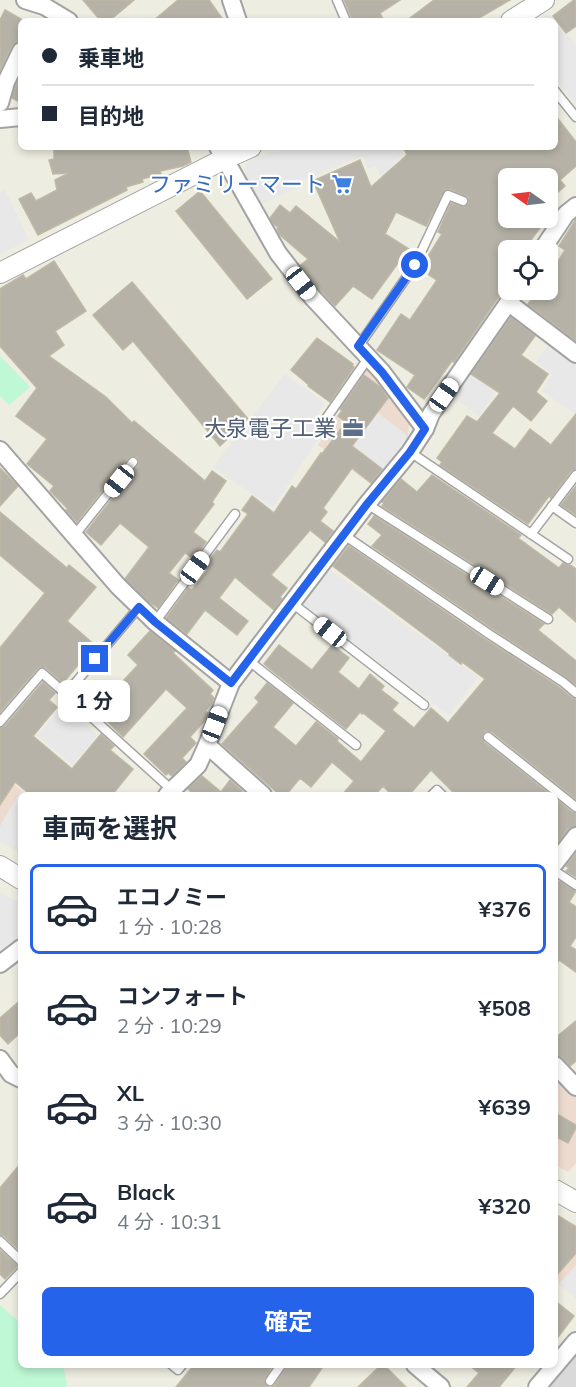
<!DOCTYPE html>
<html lang="ja">
<meta charset="utf-8">
<style>
:root{--surface:#fff;--page:#f2f2f3;--text:#1f2937;--muted:#747a83;--line:#e0e1e3;--accent:#2563eb}
body{margin:0;font-family:Mulish,"Noto Sans JP",sans-serif;background:var(--page);color:var(--text);height:100vh;display:flex;flex-direction:column;font-size:22px;white-space:nowrap}
*{box-sizing:border-box;margin:0}
p{font-size:20px;color:var(--muted)}
.icon{flex:none;width:33px;height:33px;fill:none;stroke:currentColor;stroke-width:2;stroke-linecap:round;stroke-linejoin:round}
.map{position:relative;flex:1;overflow:hidden}
.details{position:absolute;left:18px;top:792px;width:540px;height:576px;display:flex;flex-direction:column;background:var(--surface);border-radius:9px;box-shadow:0 3px 9px #0003}
.details>*{flex:none}
.banner{position:absolute;left:18px;top:18px;width:540px;height:132px;border-radius:9px;box-shadow:0 3px 9px #0003;display:grid;align-content:center;height:132px;padding:0 24px;background:var(--surface)}
.needle{width:39px;rotate:284deg}
.controls{position:absolute;left:498px;top:168px;display:grid;gap:12px}
.controls a{display:grid;place-items:center;width:60px;height:60px;border-radius:9px;background:var(--surface);box-shadow:0 3px 9px #0003;font-size:30px}
.end{position:absolute;width:27px;height:27px;margin:-14px;border:8px solid #2563eb;background:#fff;box-shadow:0 0 0 3px #fff}
.from{border-radius:50%}
.bubble{position:absolute;height:42px;border-radius:9px;background:var(--surface);box-shadow:0 3px 9px #0003;font-size:20px;font-weight:700;line-height:42px;text-align:center}
.car{position:absolute;width:18px;height:36px;margin:-18px -9px;border-radius:8px;box-shadow:0 0 4px 2px #0007;background:linear-gradient(#fff 24%,#345 0 40%,#fff 0 76%,#345 0 86%,#fff 0)}
.banner b{display:flex;align-items:center;gap:21px;height:57px;font-size:22px}
.banner b+b{border-top:2px solid var(--line)}
.banner i{width:15px;height:15px;background:var(--text)}
ul{padding:0;list-style:none}
li{display:flex;align-items:center;gap:18px;height:90px;margin:0 12px 9px;padding:0 12px;border:3px solid transparent;border-radius:9px}
li div{flex:1}
li b{display:block;font-size:22px}
li em{font-style:normal;font-weight:700}
li.active{border-color:var(--accent)}
li>.icon{width:54px;height:54px;stroke-width:1.5}
h2{padding:0 24px;font-size:27px;line-height:72px}
.primary-button{display:flex;gap:12px;margin-top:auto;padding:12px 24px}
.primary-button a{flex:1;height:69px;border-radius:9px;background:var(--accent);color:#fff;font-size:24px;font-weight:700;line-height:69px;text-align:center}
.map>svg:first-child{display:block}
.residential{fill:#dad9d9}
.commercial{fill:#eedbd0}
.park{fill:#bef8d4}
.parking{fill:#e8e8e8}
.building{fill:#b6b2a7;stroke:#beb8a4;stroke-width:1.5}
.lines{fill:none;stroke-linecap:round;stroke-linejoin:round}
.service-casing{stroke:#a3a3a3;stroke-width:11}
.minor-casing{stroke:#a3a3a3;stroke-width:20}
.tertiary-casing{stroke:#a3a3a3;stroke-width:22}
.service{stroke:#fff;stroke-width:8}
.minor{stroke:#fff;stroke-width:16}
.tertiary{stroke:#fff;stroke-width:20}
.route{stroke:#2563eb;stroke-width:8}
.labels{text-anchor:middle;dominant-baseline:central;stroke-width:4.5;stroke-linejoin:round;paint-order:stroke}
.shop-label{font-size:22px;fill:#366cbe;stroke:#fff;text-anchor:end}
.service-label{font-size:22px;fill:#4e5e75;stroke:#fff;text-anchor:end}
</style>
<div class="map">
<svg width="576" height="1387" viewBox="0 0 576 1387">
<rect width="100%" height="100%" fill="#edede1"/>
<!-- residential -->
<polygon class="residential" points="576,1351 576,1387 548,1387"/>
<!-- commercial -->
<g class="commercial">
<polygon points="370,365 410,419 407,446 376,488 318,445"/>
<polygon points="0,772 27,795 21,795 21,853 0,841"/>
<polygon points="555,1075 576,1096 576,1163 568,1172 555,1165"/>
<polygon points="555,1213 576,1225 576,1298 555,1280"/>
</g>
<!-- park -->
<g class="park">
<polygon points="0,356 30,387 9,405 0,396"/>
<polygon points="0,1305 21,1324 21,1365 63,1365 67,1385 66,1387 0,1387"/>
</g>
<!-- parking -->
<g class="parking">
<polygon points="549,14 576,45 576,104 555,79 555,21 538,21"/>
<polygon points="284,147 399,147 403,154 382,178 376,166 368,169 363,156 294,184 296,188 261,204 244,175 246,163"/>
<polygon points="5,190 29,240 0,254 0,192"/>
<polygon points="550,342 576,361 576,415 542,391 552,374 536,362"/>
<polygon points="467,372 496,392 479,416 452,396"/>
<polygon points="285,374 325,403 313,420 325,428 273,508 213,467"/>
<polygon points="377,412 407,435 406,446 386,472 352,446"/>
<polygon points="329,569 478,677 449,715 303,605"/>
<polygon points="64,705 97,735 73,765 37,736"/>
<polygon points="21,790 27,795 21,795 21,853 0,841 0,826"/>
<polygon points="0,892 21,904 21,935 13,945 0,954"/>
<polygon points="576,1265 576,1298 559,1284"/>
</g>
<!-- building -->
<g class="building">
<polygon points="83,0 134,0 109,21 101,21"/>
<polygon points="178,0 209,0 224,21 153,21"/>
<polygon points="344,0 400,0 380,13 384,21 353,21"/>
<polygon points="434,0 510,0 474,21 406,21"/>
<polygon points="574,0 576,0 576,26 566,33 553,16"/>
<polygon points="5,10 21,19 21,41 16,42 12,46 0,70 0,20"/>
<polygon points="21,75 21,103 12,98 16,86"/>
<polygon points="555,115 576,142 576,166 560,180 565,186 548,201 548,178 508,178 508,218 547,218 531,240 534,243 527,250 508,250 508,283 454,362 452,361 424,399 407,387 415,375 377,350 401,314 410,320 437,280 420,269 442,234 438,232 451,203 464,207 469,203 468,197 450,189 445,190 426,226 396,212 385,234 409,249 400,264 398,263 372,299 353,286 335,306 321,291 301,265 308,259 280,235 277,229 278,227 273,224 270,218 280,205 290,213 296,206 340,242 313,181 360,160 371,187 407,155 403,147 555,147"/>
<polygon points="54,147 187,147 191,162 183,166 160,171 161,174 142,179 143,182 126,187 127,190 38,235 19,199 31,193 36,201 57,190 55,180 69,173 53,174 49,160 54,159"/>
<polygon points="200,191 272,279 247,299 176,211"/>
<polygon points="576,219 576,341 528,304 539,290 548,290 548,278 565,250 559,246"/>
<polygon points="54,261 86,311 55,331 64,345 49,356 106,397 132,423 134,421 205,481 212,471 226,481 212,502 214,504 193,532 206,542 194,559 185,553 169,573 178,580 158,608 148,601 125,579 149,547 120,523 101,545 86,532 138,466 139,462 137,457 133,456 128,458 77,522 66,510 68,509 50,491 54,486 27,464 47,439 16,416 37,388 0,346 0,289 23,275 26,279"/>
<polygon points="132,282 248,419 220,446 133,341 123,350 93,315"/>
<polygon points="511,317 535,336 521,355 548,374 536,392 547,401 531,421 513,406 492,433 515,449 530,429 551,445 576,414 576,469 571,471 551,498 549,496 528,524 440,465 442,462 437,458 467,416 477,422 500,393 471,374"/>
<polygon points="317,338 353,364 352,366 354,367 330,402 308,386 309,385 291,370"/>
<polygon points="364,375 380,387 388,398 352,446 382,469 371,483 352,468 323,508 327,512 320,521 333,531 325,542 310,530 271,575 287,588 280,597 282,599 274,610 235,577 219,598 248,621 237,635 205,610 187,634 166,618 188,588 192,590 208,570 204,567 217,550 220,552 248,514 242,510 252,496 274,513 292,486 296,489 321,453 322,454 346,422 338,416 342,411 340,409"/>
<polygon points="0,468 18,486 0,506"/>
<polygon points="432,475 521,535 518,538 559,568 563,563 567,565 570,565 576,569 576,622 559,607 552,614 382,506 384,503 382,502 401,479 417,492"/>
<polygon points="576,486 576,515 561,505"/>
<polygon points="0,512 67,568 69,565 96,587 67,621 95,645 63,683 46,668 40,667 38,668 0,712 0,648 45,593 0,555"/>
<polygon points="374,516 544,624 538,630 576,661 576,685 566,677 493,629 372,546 382,535 368,524"/>
<polygon points="349,546 485,639 559,687 572,698 576,699 576,799 492,732 488,731 485,731 482,735 484,742 551,795 456,795 431,770 409,795 392,795 383,786 375,795 342,795 354,781 332,762 311,787 300,778 286,795 280,795 222,744 259,702 255,698 267,683 293,703 273,727 296,746 316,722 338,739 337,741 361,762 386,731 363,713 362,714 360,712 346,729 275,673 264,664 279,645 312,670 332,645 349,658 338,672 359,689 370,674 384,686 381,690 398,703 392,710 414,728 431,708 448,723 485,679 462,662 461,664 449,655 450,654 437,644 333,566"/>
<polygon points="150,631 175,651 173,653 213,690 210,694 214,698 212,703 205,711 208,713 206,719 190,737 196,743 182,758 186,762 172,776 168,773 166,775 144,754 187,708 166,689 123,737 96,710 138,665 128,655"/>
<polygon points="43,682 55,693 49,700 57,707 33,736 72,769 101,734 114,746 110,750 133,769 112,795 31,795 15,782 0,805 0,728 5,726"/>
<polygon points="202,776 221,792 230,780 242,791 239,795 194,795 188,789"/>
<polygon points="555,798 572,812 576,813 576,826 568,829 555,846"/>
<polygon points="576,853 576,877 566,871 569,868 566,866"/>
<polygon points="559,881 576,891 569,902 576,907 576,937 570,946 576,950 576,972 559,960 555,966 555,887"/>
<polygon points="21,1000 21,1032 8,1044 0,1035 0,1018"/>
<polygon points="576,1021 576,1061 570,1066 562,1057 555,1055 555,1038"/>
<polygon points="555,1113 576,1125 576,1128 568,1143 555,1136"/>
<polygon points="21,1163 21,1252 4,1236 0,1235 0,1188"/>
<polygon points="555,1214 576,1227 576,1253 555,1277"/>
<polygon points="0,1250 18,1266 5,1279 0,1274"/>
<polygon points="555,1301 574,1316 555,1341"/>
<polygon points="194,1365 273,1365 264,1380 265,1384 268,1387 176,1387"/>
<polygon points="287,1365 324,1365 309,1387 272,1387 275,1385"/>
<polygon points="381,1365 384,1365 406,1387 358,1387"/>
<polygon points="469,1365 517,1365 499,1387 467,1387 479,1373"/>
</g>
<g class="lines">
<!-- service casing -->
<g class="service-casing">
<g id="service">
<polyline points="337,0 346,21"/>
<polyline points="555,91 576,117"/>
<polyline points="358,347 415,265 448,195 463,201"/>
<polyline points="323,423 369,357"/>
<polyline points="410,452 568,559"/>
<polyline points="367,504 548,619"/>
<polyline points="552,506 576,523"/>
<polyline points="531,534 576,475"/>
<polyline points="344,535 489,634 563,682 576,693"/>
<polyline points="74,536 133,462"/>
<polyline points="292,603 424,705"/>
<polyline points="139,607 66,694 172,790"/>
<polyline points="155,622 235,514"/>
<polyline points="249,661 356,745"/>
<polyline points="0,722 42,673 66,694"/>
<polyline points="488,737 576,807"/>
<polyline points="432,795 437,790 442,795"/>
<polyline points="555,871 576,885"/>
<polyline points="0,1241 21,1261"/>
<polyline points="0,1294 21,1272"/>
<polyline points="172,1365 178,1370 182,1365"/>
<polyline points="270,1381 281,1365"/>
</g>
</g>
<!-- minor casing -->
<g class="minor-casing">
<g id="minor">
<polyline points="25,0 44,6 69,21"/>
<polyline points="231,0 238,21"/>
<polyline points="0,103 6,82 21,51"/>
<polyline points="0,119 21,117"/>
<polyline points="218,147 278,253 313,298 382,372 425,429"/>
<polyline points="542,250 566,214 576,206"/>
<polyline points="509,303 576,354"/>
<polyline points="0,450 118,586 155,622 231,683"/>
<polyline points="207,745 263,795"/>
<polyline points="167,795 198,765 207,745 231,683 367,504 410,452 425,429 431,414 517,290"/>
<polyline points="555,863 576,836"/>
<polyline points="0,964 21,948"/>
<polyline points="0,1059 11,1074 21,1079"/>
<polyline points="555,1065 576,1087"/>
<polyline points="415,1365 441,1387"/>
<polyline points="537,1387 576,1341"/>
</g>
</g>
<!-- tertiary casing -->
<g class="tertiary-casing">
<g id="tertiary">
<polyline points="511,21 544,0"/>
<polyline points="0,273 224,159 251,147"/>
<polyline points="0,866 21,879"/>
<polyline points="555,1190 576,1202"/>
</g>
</g>
<!-- service -->
<use href="#service" class="service"/>
<!-- minor -->
<use href="#minor" class="minor"/>
<!-- tertiary -->
<use href="#tertiary" class="tertiary"/>
</g>
<g class="lines">
<!-- route -->
<polyline class="route" points="95,659 139,607 155,622 231,683 367,504 410,452 425,429 382,372 358,346 415,265"/>
</g>
<!-- icons -->
<defs>
<g id="supermarket-bare" transform="scale(1.62)"><path d="M-6-5.5h2.5l.6 2H6L4.5 2H-2.5L-4.4-4H-6ZM-1.5 3.2a1.3 1.3 0 1 0 .1 0ZM3 3.2a1.3 1.3 0 1 0 .1 0Z" fill="#3f7fe0" stroke="#fff" stroke-width="2.5" paint-order="stroke"/></g>
<g id="office-bare" transform="scale(1.62)"><path d="M-6-3h4V-5.5h4V-3h4V5H-6ZM-1-4.5V-3h2v-1.5ZM-6 0V1H6V0Z" fill="#5c6f8a" stroke="#fff" stroke-width="2.5" paint-order="stroke"/></g>
</defs>
<g fill-rule="evenodd">
<use href="#supermarket-bare" x="342" y="184"/>
<use href="#office-bare" x="353" y="428"/>
</g>
<g class="labels">
<!-- shop labels -->
<g class="shop-label">
<text x="325" y="184">ファミリーマート</text>
</g>
<!-- service labels -->
<g class="service-label">
<text x="336" y="428">大泉電子工業</text>
</g>
</g>
</svg>
<div class="controls">
<a><svg class="needle" viewBox="-14 -14 28 28"><path d="M0-13l5 13h-10z" fill="#e53935"/><path d="M0 13l5-13h-10z" fill="#747a83"/></svg></a>
<a><svg class="icon" aria-label="locate" viewBox="0 0 24 24"><circle cx="12" cy="12" r="6"/><path d="M12 2v4M12 18v4M2 12h4M18 12h4"/></svg></a>
</div>
<i class="end from" style="left:415px;top:265px"></i>
<i class="end" style="left:95px;top:659px"></i>
<div class="bubble" style="left:58px;top:680px;width:72px">1 分</div>
<i class="car" style="left:301px;top:283px;rotate:142deg"></i>
<i class="car" style="left:444px;top:395px;rotate:35deg"></i>
<i class="car" style="left:119px;top:481px;rotate:219deg"></i>
<i class="car" style="left:195px;top:568px;rotate:36deg"></i>
<i class="car" style="left:487px;top:581px;rotate:122deg"></i>
<i class="car" style="left:330px;top:632px;rotate:308deg"></i>
<i class="car" style="left:215px;top:724px;rotate:21deg"></i>
<div class="banner">
<b><i class="from"></i>乗車地</b>
<b><i></i>目的地</b>
</div>
<section class="details">
<h2>車両を選択</h2>
<ul>
<li class="active"><svg class="icon" aria-label="car" viewBox="0 0 24 24"><path d="M5 17H2v-5l4-1 3-4h7l3 4 3 1v5h-3M9 17h6M6 11h13"/><circle cx="7" cy="17" r="2"/><circle cx="17" cy="17" r="2"/></svg><div><b>エコノミー</b><p>1 分 · 10:28</p></div><em>¥376</em></li>
<li><svg class="icon" aria-label="car" viewBox="0 0 24 24"><path d="M5 17H2v-5l4-1 3-4h7l3 4 3 1v5h-3M9 17h6M6 11h13"/><circle cx="7" cy="17" r="2"/><circle cx="17" cy="17" r="2"/></svg><div><b>コンフォート</b><p>2 分 · 10:29</p></div><em>¥508</em></li>
<li><svg class="icon" aria-label="car" viewBox="0 0 24 24"><path d="M5 17H2v-5l4-1 3-4h7l3 4 3 1v5h-3M9 17h6M6 11h13"/><circle cx="7" cy="17" r="2"/><circle cx="17" cy="17" r="2"/></svg><div><b>XL</b><p>3 分 · 10:30</p></div><em>¥639</em></li>
<li><svg class="icon" aria-label="car" viewBox="0 0 24 24"><path d="M5 17H2v-5l4-1 3-4h7l3 4 3 1v5h-3M9 17h6M6 11h13"/><circle cx="7" cy="17" r="2"/><circle cx="17" cy="17" r="2"/></svg><div><b>Black</b><p>4 分 · 10:31</p></div><em>¥320</em></li>
</ul>
<div class="primary-button"><a>確定</a></div>
</section>
</div>
